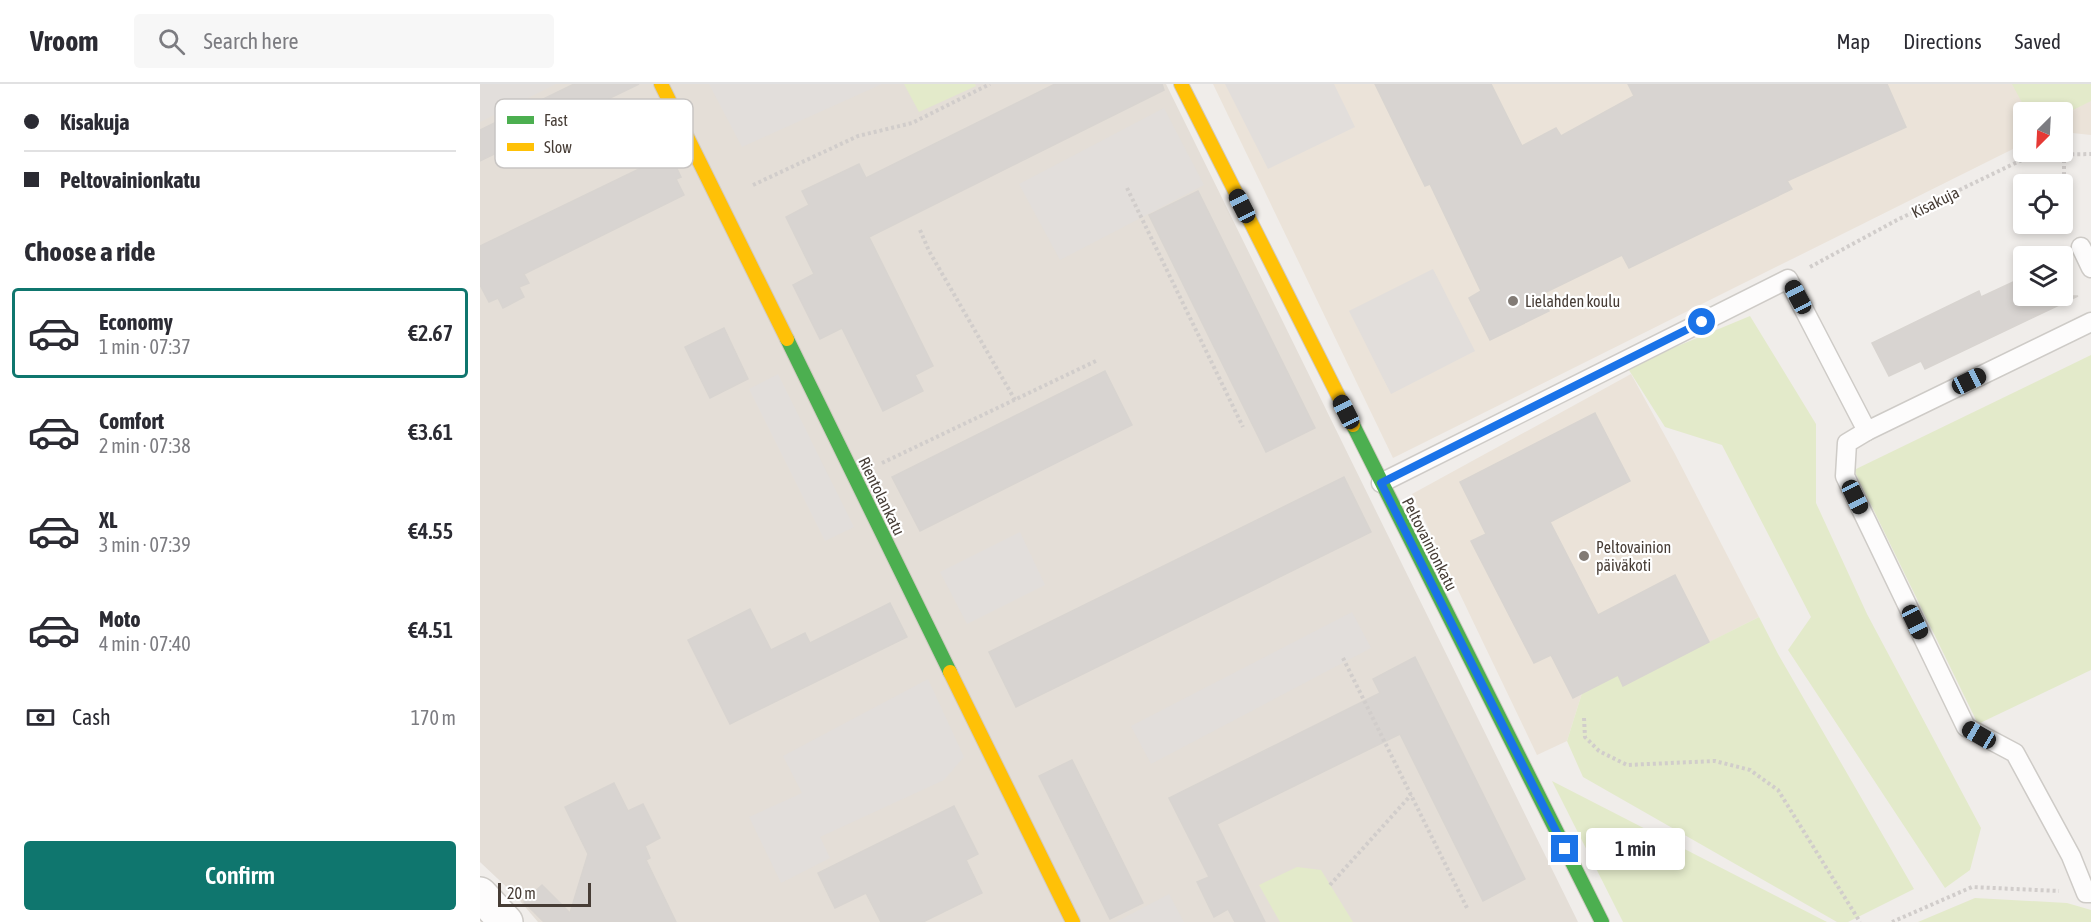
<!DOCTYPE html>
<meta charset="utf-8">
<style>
:root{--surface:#fff;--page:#f7f7f7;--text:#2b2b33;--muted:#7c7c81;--line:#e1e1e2;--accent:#0f766e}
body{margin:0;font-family:"Asap Condensed",sans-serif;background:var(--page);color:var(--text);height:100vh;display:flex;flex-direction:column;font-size:22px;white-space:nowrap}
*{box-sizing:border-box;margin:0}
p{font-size:20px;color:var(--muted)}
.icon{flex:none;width:33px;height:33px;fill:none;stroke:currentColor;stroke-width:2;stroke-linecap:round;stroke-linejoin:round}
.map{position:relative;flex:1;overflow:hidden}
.drawer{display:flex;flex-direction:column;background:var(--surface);width:480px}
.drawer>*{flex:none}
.banner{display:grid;align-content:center;height:132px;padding:0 24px;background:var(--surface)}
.needle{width:39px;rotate:204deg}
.buttons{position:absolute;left:1533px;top:18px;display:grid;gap:12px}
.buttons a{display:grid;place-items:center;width:60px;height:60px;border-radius:6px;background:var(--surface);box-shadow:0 3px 9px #0003;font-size:30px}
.scale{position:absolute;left:18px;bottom:15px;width:93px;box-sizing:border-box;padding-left:6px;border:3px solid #473d36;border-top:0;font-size:16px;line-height:21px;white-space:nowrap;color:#473d36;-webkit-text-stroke:4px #fff;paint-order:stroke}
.end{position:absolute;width:27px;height:27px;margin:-14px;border:8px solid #1a73e8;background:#fff;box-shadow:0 0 0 3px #fff}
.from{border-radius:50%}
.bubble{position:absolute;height:42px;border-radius:6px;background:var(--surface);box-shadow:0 3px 9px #0003;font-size:20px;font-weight:600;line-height:42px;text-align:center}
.car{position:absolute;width:18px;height:36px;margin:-18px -9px;border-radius:8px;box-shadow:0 0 4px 2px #0007;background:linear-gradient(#222 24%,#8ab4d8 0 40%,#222 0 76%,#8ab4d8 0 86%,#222 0)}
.banner b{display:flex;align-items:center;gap:21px;height:57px;font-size:22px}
.banner b+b{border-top:2px solid var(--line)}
.banner i{width:15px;height:15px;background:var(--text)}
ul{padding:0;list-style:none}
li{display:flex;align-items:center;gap:18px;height:90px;margin:0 12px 9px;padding:0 12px;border:3px solid transparent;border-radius:6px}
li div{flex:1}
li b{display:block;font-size:22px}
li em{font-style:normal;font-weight:600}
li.selected{border-color:var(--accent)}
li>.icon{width:54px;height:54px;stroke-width:1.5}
h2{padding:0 24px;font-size:27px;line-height:72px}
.pay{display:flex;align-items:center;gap:15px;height:66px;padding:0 24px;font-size:22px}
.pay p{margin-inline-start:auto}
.action{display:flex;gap:12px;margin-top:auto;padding:12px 24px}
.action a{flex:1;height:69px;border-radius:6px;background:var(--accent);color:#fff;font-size:24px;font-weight:600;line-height:69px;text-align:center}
header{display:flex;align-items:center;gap:36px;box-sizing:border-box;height:84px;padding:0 30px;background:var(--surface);border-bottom:2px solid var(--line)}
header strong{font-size:28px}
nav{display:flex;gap:33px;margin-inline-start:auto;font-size:21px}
.search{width:420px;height:54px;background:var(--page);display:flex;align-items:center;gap:15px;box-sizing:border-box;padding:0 21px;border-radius:6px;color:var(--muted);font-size:22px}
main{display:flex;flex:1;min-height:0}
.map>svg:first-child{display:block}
.residential{fill:#e4ded7}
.education{fill:#ebe3d9}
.green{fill:#e3eaca}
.parking{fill:#e2dedb}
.building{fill:#d8d4d1;stroke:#d8d4d0;stroke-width:1.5}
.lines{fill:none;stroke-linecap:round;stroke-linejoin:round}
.lane-casing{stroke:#cecbc7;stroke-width:21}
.street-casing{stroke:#cecbc7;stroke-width:36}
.fast-casing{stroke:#d1cac2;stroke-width:16}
.slow-casing{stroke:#d1cac2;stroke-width:16}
.path{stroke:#d1cdcb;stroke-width:4;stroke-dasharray:3 3;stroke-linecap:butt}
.lane{stroke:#fdfcfc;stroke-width:18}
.street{stroke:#fdfcfc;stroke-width:33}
.fast{stroke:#4caf50;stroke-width:14}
.slow{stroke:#ffc107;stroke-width:14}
.route{stroke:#1a73e8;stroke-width:8}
.poi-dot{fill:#827b75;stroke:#fff;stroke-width:2}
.labels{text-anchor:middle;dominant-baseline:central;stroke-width:4.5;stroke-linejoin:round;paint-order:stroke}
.street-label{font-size:16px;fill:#473d36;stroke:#fff}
.poi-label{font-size:16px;fill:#473d36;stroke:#fff;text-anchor:start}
.key{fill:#fff;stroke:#c8c5c3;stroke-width:1.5}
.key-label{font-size:16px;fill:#473d36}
</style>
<header>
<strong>Vroom</strong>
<div class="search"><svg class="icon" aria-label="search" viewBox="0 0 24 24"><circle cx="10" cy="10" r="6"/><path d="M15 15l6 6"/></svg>Search here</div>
<nav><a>Map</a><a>Directions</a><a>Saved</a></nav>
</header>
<main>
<section class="drawer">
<div class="banner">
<b><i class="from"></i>Kisakuja</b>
<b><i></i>Peltovainionkatu</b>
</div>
<h2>Choose a ride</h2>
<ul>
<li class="selected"><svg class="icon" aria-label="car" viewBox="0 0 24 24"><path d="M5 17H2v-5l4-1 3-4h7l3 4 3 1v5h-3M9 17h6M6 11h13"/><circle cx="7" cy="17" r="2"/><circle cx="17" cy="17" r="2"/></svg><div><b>Economy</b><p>1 min · 07:37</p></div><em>€2.67</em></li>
<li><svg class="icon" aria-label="car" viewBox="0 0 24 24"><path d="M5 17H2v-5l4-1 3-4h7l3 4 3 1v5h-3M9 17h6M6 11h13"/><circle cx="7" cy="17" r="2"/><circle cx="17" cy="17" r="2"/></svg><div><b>Comfort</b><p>2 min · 07:38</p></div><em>€3.61</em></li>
<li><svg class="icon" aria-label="car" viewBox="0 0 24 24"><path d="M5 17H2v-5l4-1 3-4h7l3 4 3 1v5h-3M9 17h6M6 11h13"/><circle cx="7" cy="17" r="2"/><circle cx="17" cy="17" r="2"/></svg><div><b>XL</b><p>3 min · 07:39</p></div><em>€4.55</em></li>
<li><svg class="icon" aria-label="car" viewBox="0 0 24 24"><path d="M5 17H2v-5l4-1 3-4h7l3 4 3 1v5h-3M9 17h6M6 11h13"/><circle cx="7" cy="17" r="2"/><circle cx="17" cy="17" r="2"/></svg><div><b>Moto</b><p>4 min · 07:40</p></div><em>€4.51</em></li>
</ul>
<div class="pay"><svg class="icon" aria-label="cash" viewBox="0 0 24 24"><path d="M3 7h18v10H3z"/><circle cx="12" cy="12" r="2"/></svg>Cash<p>170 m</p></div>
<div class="action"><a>Confirm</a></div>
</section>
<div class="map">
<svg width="1611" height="838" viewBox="0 0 1611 838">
<rect width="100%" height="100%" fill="#f0edea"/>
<!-- residential -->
<polygon class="residential" points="0,0 686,0 1098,838 58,838 35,811 0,778"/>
<!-- education -->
<g class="education">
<polygon points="733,0 1611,0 1611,51 1583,48 1582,28 1544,28 1543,60 913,374"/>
<polygon points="1151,290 1195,370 1279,533 1143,602 1138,591 1102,609 1087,657 1057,671 932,410"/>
</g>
<!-- green -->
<g class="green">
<polygon points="424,0 495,0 496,2 439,28"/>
<polygon points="1532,0 1611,0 1611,17 1583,31 1582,28 1547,28"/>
<polygon points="1270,232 1336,340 1336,419 1387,530 1501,744 1490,786 1465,804 1308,566 1331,533 1242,361 1185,343 1147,283"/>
<polygon points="1611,271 1611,586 1498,640 1374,386"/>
<polygon points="1279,533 1298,570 1434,805 1368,838 1357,838 1103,693 1087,657 1102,609 1138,591 1143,601"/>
<polygon points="1072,697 1347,838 1143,838"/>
<polygon points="817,783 841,786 873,838 800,838 779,801"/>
<polygon points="1495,814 1587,819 1611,826 1611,838 1438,838"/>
</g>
<!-- parking -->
<g class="parking">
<polygon points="0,0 76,0 0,38"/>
<polygon points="229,0 402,0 262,63"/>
<polygon points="745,0 854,0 875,43 788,85"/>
<polygon points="684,24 724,101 580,176 539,100"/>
<polygon points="953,185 995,267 911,310 869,227"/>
<polygon points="298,290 374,443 345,457 269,305"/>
<polygon points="540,448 565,501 487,540 460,488"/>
<polygon points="872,528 891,564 671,680 651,642"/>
<polygon points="448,595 484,673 464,696 340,753 350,774 301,799 269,733 322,709 303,672"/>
<polygon points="689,810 704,838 636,838"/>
</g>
<!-- building -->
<g class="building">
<polygon points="94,0 159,0 0,77 0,46"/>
<polygon points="575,0 682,0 684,6 389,153 453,282 435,291 443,307 403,327 362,244 340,255 313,201 334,190 306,133 329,121 322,107 379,80 386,94"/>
<polygon points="895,0 1011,0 1042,62 1076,44 1081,52 1154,12 1148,0 1407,0 1426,43 1307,97 1312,105 1149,184 1142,171 1060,211 1069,227 1010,256 989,214 1001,207 950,100 945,102"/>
<polygon points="190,70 201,93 196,95 204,111 44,190 49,199 39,203 44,213 23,224 18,214 9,218 0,201 0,162"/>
<polygon points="718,107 835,344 786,368 669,131"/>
<polygon points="1544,193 1544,212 1598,212 1445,285 1441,277 1409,292 1392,259 1499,207 1501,213"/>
<polygon points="244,244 268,295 230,314 205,263"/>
<polygon points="625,287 652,341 440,447 412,393"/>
<polygon points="1115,329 1150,397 1070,438 1118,531 1195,491 1229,558 1143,602 1138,591 1093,614 1071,571 1054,579 991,457 1006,450 980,398"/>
<polygon points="864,393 891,448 536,623 509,568"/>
<polygon points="410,519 427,553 250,640 208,556 270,525 291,566 325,549 330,559"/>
<polygon points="935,573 1045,795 1003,817 920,650 737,740 785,838 755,838 748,825 734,833 717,798 729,793 689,714 900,609 893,595"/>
<polygon points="592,676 663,819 630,835 559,692"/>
<polygon points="134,699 148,727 163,720 180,754 165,762 170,774 166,776 196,838 64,838 44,818 62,801 90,829 108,770 85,723"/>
<polygon points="474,722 498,770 486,776 502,809 443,838 401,838 386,809 355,824 338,789"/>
</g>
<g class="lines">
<!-- lane casing -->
<g class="lane-casing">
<g id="lane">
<polyline points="1601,163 1611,184"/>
<polyline points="1611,238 1387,347 1367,359 1365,392 1486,643 1535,669 1591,772 1606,809 1611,809"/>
<polyline points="901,399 1308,195 1387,347"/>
</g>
</g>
<!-- street casing -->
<g class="street-casing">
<polyline id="street" points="0,810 26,838"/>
</g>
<!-- fast casing -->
<g class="fast-casing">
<g id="fast">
<polyline points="307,255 470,588"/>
<polyline points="873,341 1122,838"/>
</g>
</g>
<!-- slow casing -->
<g class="slow-casing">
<g id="slow">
<polyline points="181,0 307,255"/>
<polyline points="701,0 873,341"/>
<polyline points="470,588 593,838"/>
</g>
</g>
<!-- path -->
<g class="path">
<polyline points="1584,70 1584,131 1590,141"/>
<polyline points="273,101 378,52 432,39 510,0"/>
<polyline points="647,104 763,343"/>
<polyline points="440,146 449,167 535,316"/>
<polyline points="1330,183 1417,136 1552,71 1611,70"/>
<polyline points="402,379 618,276"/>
<polyline points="863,574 988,826"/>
<polyline points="1104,634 1105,653 1119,667 1147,681 1235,677 1270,686 1298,706 1380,838"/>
<polyline points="850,801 931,711"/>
<polyline points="1412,838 1492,803 1579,807"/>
</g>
<!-- lane -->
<use href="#lane" class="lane"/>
<!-- street -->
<use href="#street" class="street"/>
<!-- fast -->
<use href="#fast" class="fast"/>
<!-- slow -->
<use href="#slow" class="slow"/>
</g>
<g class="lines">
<!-- route -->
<polyline class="route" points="1085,765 901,399 1222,238"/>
</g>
<!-- markers -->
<g class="poi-dot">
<circle cx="1033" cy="217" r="6"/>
<circle cx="1104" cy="472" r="6"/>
</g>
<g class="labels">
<!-- street labels -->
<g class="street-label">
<text transform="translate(1455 118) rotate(-26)">Kisakuja</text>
<text transform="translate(402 412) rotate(64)">Rientolankatu</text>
<text transform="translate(950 460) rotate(63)">Peltovainionkatu</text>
</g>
<!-- poi labels -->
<g class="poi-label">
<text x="1045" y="217">Lielahden koulu</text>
<text x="1116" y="463">Peltovainion<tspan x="1116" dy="18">päiväkoti</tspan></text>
</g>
</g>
<!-- legend -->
<rect x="15" y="15" width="198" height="69" rx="9" class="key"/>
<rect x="27" y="32" width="27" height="8" fill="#4caf50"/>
<rect x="27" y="59" width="27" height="8" fill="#ffc107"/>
<g class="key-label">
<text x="64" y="42">Fast</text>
<text x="64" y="69">Slow</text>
</g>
</svg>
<div class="buttons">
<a><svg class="needle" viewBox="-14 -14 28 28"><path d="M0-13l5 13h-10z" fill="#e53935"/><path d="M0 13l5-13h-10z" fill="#7c7c81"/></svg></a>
<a><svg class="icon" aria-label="locate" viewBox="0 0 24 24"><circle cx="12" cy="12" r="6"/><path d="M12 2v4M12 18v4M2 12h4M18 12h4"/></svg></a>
<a><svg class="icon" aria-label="layers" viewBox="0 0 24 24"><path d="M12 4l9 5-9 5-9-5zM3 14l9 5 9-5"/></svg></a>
</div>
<div class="scale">20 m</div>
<i class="end from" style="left:1222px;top:238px"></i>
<i class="end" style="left:1085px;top:765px"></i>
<div class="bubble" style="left:1106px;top:744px;width:99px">1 min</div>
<i class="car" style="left:762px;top:122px;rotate:333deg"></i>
<i class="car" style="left:1318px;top:213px;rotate:332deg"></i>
<i class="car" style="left:1489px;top:297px;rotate:64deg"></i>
<i class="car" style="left:866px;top:328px;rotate:333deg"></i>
<i class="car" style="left:1375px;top:413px;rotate:154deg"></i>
<i class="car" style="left:1435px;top:538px;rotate:154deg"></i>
<i class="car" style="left:1499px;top:651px;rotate:300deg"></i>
</div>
</main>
